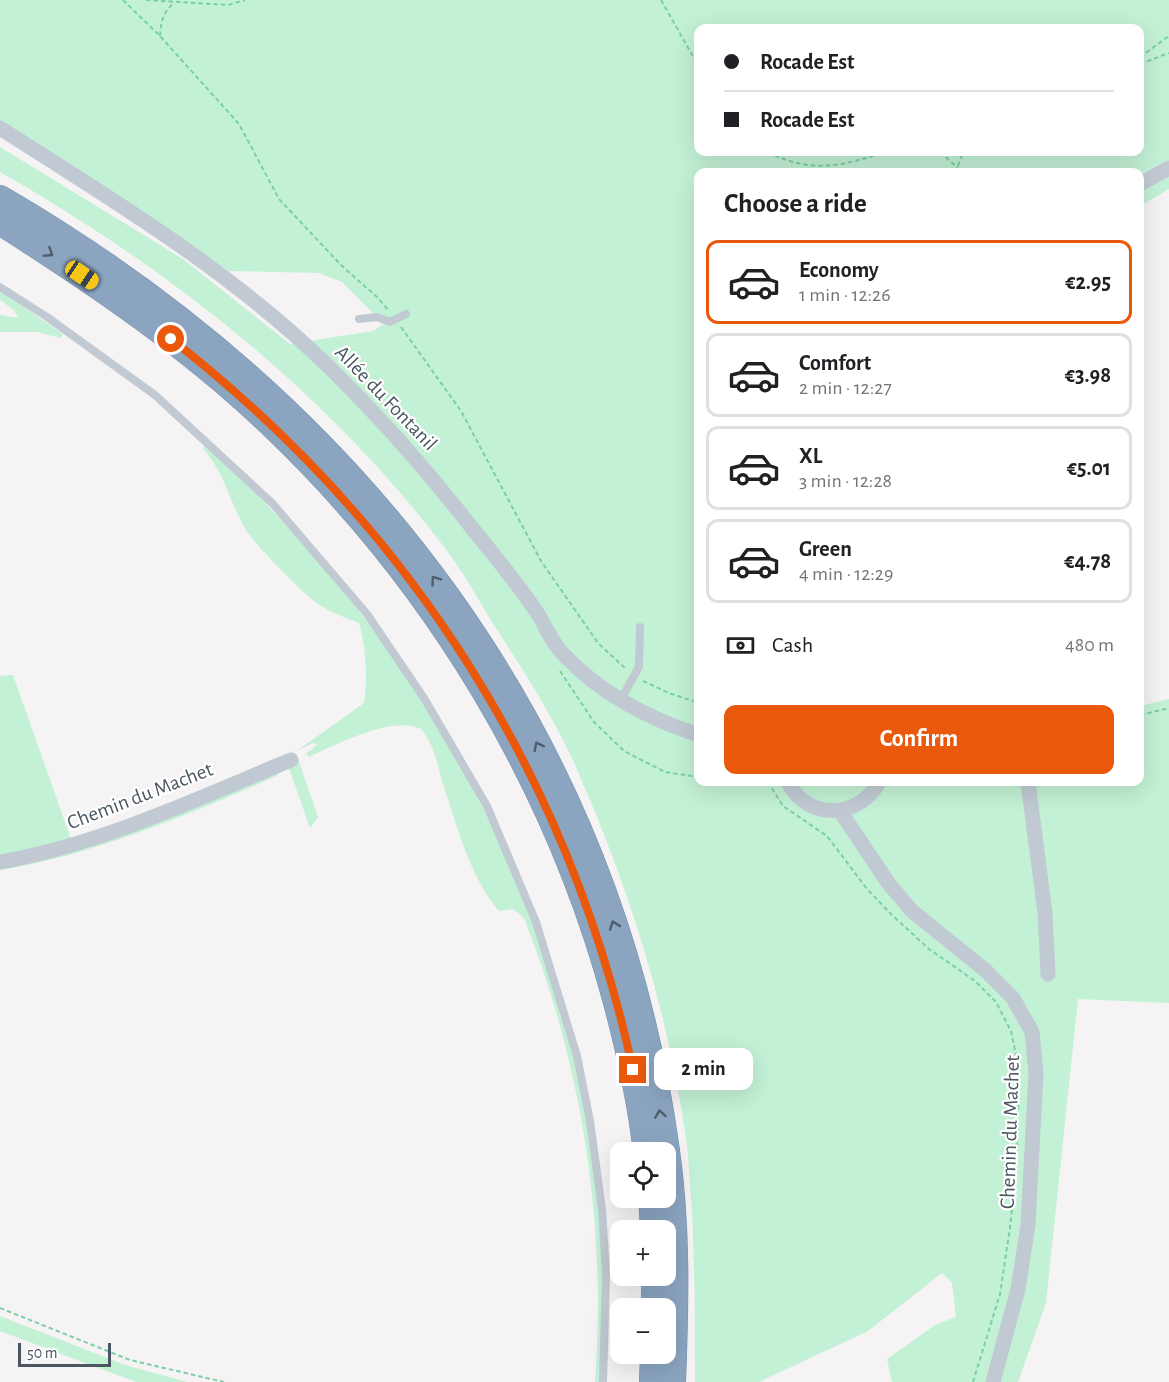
<!DOCTYPE html>
<meta charset="utf-8">
<style>
:root{--surface:#fff;--page:#f6f6f6;--text:#202124;--muted:#757577;--line:#e0e0e0;--accent:#ea580c}
body{margin:0;font-family:"Alegreya Sans",sans-serif;background:var(--page);color:var(--text);height:100vh;display:flex;flex-direction:column;font-size:22px;white-space:nowrap}
*{box-sizing:border-box;margin:0}
p{font-size:20px;color:var(--muted)}
.icon{flex:none;width:33px;height:33px;fill:none;stroke:currentColor;stroke-width:2;stroke-linecap:round;stroke-linejoin:round}
.map{position:relative;flex:1;overflow:hidden}
.panel{position:absolute;left:694px;top:168px;width:450px;height:618px;display:flex;flex-direction:column;background:var(--surface);border-radius:12px;box-shadow:0 6px 24px #0002}
.panel>*{flex:none}
.guide{position:absolute;left:694px;top:24px;width:450px;height:132px;border-radius:12px;box-shadow:0 6px 24px #0002;display:grid;align-content:center;height:132px;padding:0 30px;background:var(--surface)}
.controls{position:absolute;left:610px;top:1142px;display:grid;gap:12px}
.controls a{display:grid;place-items:center;width:66px;height:66px;border-radius:12px;background:var(--surface);box-shadow:0 6px 24px #0002;font-size:30px}
.scale{position:absolute;left:18px;bottom:15px;width:93px;box-sizing:border-box;padding-left:6px;border:3px solid #4a5661;border-top:0;font-size:16px;line-height:21px;white-space:nowrap;color:#4a5661;-webkit-text-stroke:4px #fff;paint-order:stroke}
.end{position:absolute;width:27px;height:27px;margin:-14px;border:8px solid #ea580c;background:#fff;box-shadow:0 0 0 3px #fff}
.from{border-radius:50%}
.bubble{position:absolute;height:42px;border-radius:12px;background:var(--surface);box-shadow:0 6px 24px #0002;font-size:20px;font-weight:700;line-height:42px;text-align:center}
.car{position:absolute;width:18px;height:36px;margin:-18px -9px;border-radius:8px;box-shadow:0 0 4px 2px #0007;background:linear-gradient(#f5c518 24%,#345 0 40%,#f5c518 0 76%,#345 0 86%,#f5c518 0)}
.guide b{display:flex;align-items:center;gap:21px;height:57px;font-size:22px}
.guide b+b{border-top:2px solid var(--line)}
.guide i{width:15px;height:15px;background:var(--text)}
ul{padding:0;list-style:none}
li{display:flex;align-items:center;gap:18px;height:84px;margin:0 12px 9px;padding:0 18px;border:3px solid var(--line);border-radius:12px}
li div{flex:1}
li b{display:block;font-size:22px}
li em{font-style:normal;font-weight:700}
li.active{border-color:var(--accent)}
li>.icon{width:54px;height:54px;stroke-width:1.5}
h2{padding:0 30px;font-size:27px;line-height:72px}
.pay{display:flex;align-items:center;gap:15px;height:66px;padding:0 30px;font-size:22px}
.pay p{margin-inline-start:auto}
.cta{display:flex;gap:12px;margin-top:auto;padding:12px 30px}
.cta a{flex:1;height:69px;border-radius:12px;background:var(--accent);color:#fff;font-size:24px;font-weight:700;line-height:69px;text-align:center}
.map>svg:first-child{display:block}
.green{fill:#c3f1d5;fill-rule:evenodd}
.lines{fill:none;stroke-linecap:round;stroke-linejoin:round}
.highway-casing{stroke:#7690ad;stroke-width:28}
.path{stroke:#7ad0a6;stroke-width:2;stroke-dasharray:4.5 3;stroke-linecap:butt}
.lane{stroke:#c1cad2;stroke-width:8}
.street{stroke:#c1cad2;stroke-width:15}
.highway{stroke:#8ba5c1;stroke-width:27}
.oneway{stroke:#505e6b}
.route{stroke:#ea580c;stroke-width:8}
.labels{text-anchor:middle;dominant-baseline:central;stroke-width:4.5;stroke-linejoin:round;paint-order:stroke}
.street-label{font-size:21px;fill:#4a5661;stroke:#fff}
</style>
<div class="map">
<svg width="1169" height="1382" viewBox="0 0 1169 1382">
<rect width="100%" height="100%" fill="#f5f3f3"/>
<!-- green -->
<g class="green">
<path d="M0,0H1169V189L1140,206V172H1006L1005,171L999,172H699V782H1140V706L1169,699V1003L1078,999L1046,1303L1018,1382H892L887,1359L935,1325L956,1317L952,1283L942,1273L868,1331L759,1382H695C695,1320 695,1259 691,1197C689,1177 689,1157 686,1138C667,1005 626,878 571,756C549,710 520,665 492,622C477,597 462,570 444,547C327,392 168,268 0,172V147L183,259L290,344L373,331L384,324L342,282L318,273L229,271L0,121ZM699,28H1140V152H699Z"/>
<polygon points="0,291 63,334 61,338 37,332 0,332 0,315 18,318 14,310 0,300"/>
<path d="M204,446C254,487 295,534 336,583C518,799 624,1099 600,1382H595C607,1223 582,1066 524,918L513,909L499,911C470,877 457,826 443,784C438,766 434,744 421,729C392,715 336,745 309,757L306,754L318,744L313,743L257,770L121,826L54,850L0,860V676L13,675L72,842C117,829 160,809 203,791C215,786 227,776 241,775L298,750L364,703C368,677 366,648 359,623C346,618 333,613 321,606C304,595 257,547 246,530C230,504 225,472 203,449Z"/>
<polygon points="298,759 318,817 310,828 288,765"/>
<path d="M277,769L278,775L263,782C180,818 89,856 0,870V866Z"/>
<polygon points="0,1316 125,1365 187,1382 136,1382 0,1331"/>
</g>
<g class="lines">
<!-- highway casing -->
<g class="highway-casing">
<g id="highway">
<path d="M0,199C360,409 609,733 666,1151C677,1228 675,1305 672,1382"/>
<path d="M0,221C96,282 192,347 274,426C438,583 558,782 617,1002C630,1051 641,1101 647,1152"/>
<polyline points="652,1197 654,1230"/>
<polyline points="655,1308 655,1275"/>
<polyline points="653,1382 654,1353"/>
</g>
</g>
<!-- path -->
<g class="path">
<polyline points="123,0 160,36 239,124 279,199 341,265 377,297 389,311"/>
<polyline points="146,0 228,5 245,0"/>
<polyline points="661,0 699,67"/>
<path d="M160,36C161,21 163,12 174,3"/>
<polyline points="1140,57 1169,36"/>
<polyline points="1140,64 1169,53"/>
<path d="M768,152C811,174 842,166 886,152"/>
<polyline points="940,152 957,167 958,172"/>
<polyline points="958,166 963,152"/>
<polyline points="401,327 461,411 541,561 598,643 626,669"/>
<polyline points="560,671 594,722 624,751 665,772 699,777"/>
<polyline points="643,681 669,693 699,703"/>
<polyline points="1140,715 1169,708"/>
<polyline points="768,782 783,806 827,836 867,889 892,915 929,949 975,981 996,1002 1011,1031 1019,1069 1017,1157"/>
<polyline points="0,1308 130,1360 224,1382"/>
<polyline points="973,1382 1000,1294 1010,1228 1016,1166"/>
</g>
<!-- lane -->
<g class="lane">
<polyline points="0,287 47,317 155,395 273,504 367,614 424,698 487,806 536,922 577,1056 590,1121 602,1209 606,1274 603,1382"/>
<polyline points="359,319 377,317 390,322 406,314"/>
<polyline points="620,701 639,667 640,627"/>
</g>
<!-- street -->
<g class="street">
<path d="M0,128C114,201 231,271 328,366C380,417 427,470 472,528C495,556 518,584 538,614C547,629 553,645 566,657C603,695 649,719 699,735"/>
<polyline points="1140,184 1169,168"/>
<path d="M788,782C807,821 859,819 879,782"/>
<polyline points="1028,782 1045,913 1048,974"/>
<polyline points="840,811 889,884 912,911 985,970 1013,998 1032,1032 1036,1073 1028,1225 1018,1289 993,1382"/>
<path d="M0,862C102,844 196,799 291,760"/>
</g>
<!-- highway -->
<use href="#highway" class="highway"/>
</g>
<!-- one-way arrows -->
<defs><path id="oneway-chevron" d="M-2-3.5L2.5 0L-2 3.5" fill="none" stroke-width="1.6" stroke-linecap="round" stroke-linejoin="round" transform="scale(1.5)"/></defs>
<g class="oneway">
<use href="#oneway-chevron" transform="translate(49 253) rotate(33)"/>
<use href="#oneway-chevron" transform="translate(435 580) rotate(-126)"/>
<use href="#oneway-chevron" transform="translate(538 746) rotate(-117)"/>
<use href="#oneway-chevron" transform="translate(614 925) rotate(-109)"/>
<use href="#oneway-chevron" transform="translate(660 1114) rotate(-99)"/>
</g>
<g class="lines">
<!-- route -->
<path class="route" d="M171,339C410,525 569,774 633,1070"/>
</g>
<g class="labels">
<!-- street labels -->
<g class="street-label">
<text transform="translate(386 398) rotate(46)">Allée du Fontanil</text>
<text transform="translate(140 796) rotate(-21)">Chemin du Machet</text>
<text transform="translate(1010 1132) rotate(-88)">Chemin du Machet</text>
</g>
</g>
</svg>
<div class="controls">
<a><svg class="icon" aria-label="locate" viewBox="0 0 24 24"><circle cx="12" cy="12" r="6"/><path d="M12 2v4M12 18v4M2 12h4M18 12h4"/></svg></a>
<a>+</a>
<a>−</a>
</div>
<div class="scale">50 m</div>
<i class="end from" style="left:171px;top:339px"></i>
<i class="end" style="left:633px;top:1070px"></i>
<div class="bubble" style="left:654px;top:1048px;width:99px">2 min</div>
<i class="car" style="left:82px;top:275px;rotate:124deg"></i>
<div class="guide">
<b><i class="from"></i>Rocade Est</b>
<b><i></i>Rocade Est</b>
</div>
<section class="panel">
<h2>Choose a ride</h2>
<ul>
<li class="active"><svg class="icon" aria-label="car" viewBox="0 0 24 24"><path d="M5 17H2v-5l4-1 3-4h7l3 4 3 1v5h-3M9 17h6M6 11h13"/><circle cx="7" cy="17" r="2"/><circle cx="17" cy="17" r="2"/></svg><div><b>Economy</b><p>1 min · 12:26</p></div><em>€2.95</em></li>
<li><svg class="icon" aria-label="car" viewBox="0 0 24 24"><path d="M5 17H2v-5l4-1 3-4h7l3 4 3 1v5h-3M9 17h6M6 11h13"/><circle cx="7" cy="17" r="2"/><circle cx="17" cy="17" r="2"/></svg><div><b>Comfort</b><p>2 min · 12:27</p></div><em>€3.98</em></li>
<li><svg class="icon" aria-label="car" viewBox="0 0 24 24"><path d="M5 17H2v-5l4-1 3-4h7l3 4 3 1v5h-3M9 17h6M6 11h13"/><circle cx="7" cy="17" r="2"/><circle cx="17" cy="17" r="2"/></svg><div><b>XL</b><p>3 min · 12:28</p></div><em>€5.01</em></li>
<li><svg class="icon" aria-label="car" viewBox="0 0 24 24"><path d="M5 17H2v-5l4-1 3-4h7l3 4 3 1v5h-3M9 17h6M6 11h13"/><circle cx="7" cy="17" r="2"/><circle cx="17" cy="17" r="2"/></svg><div><b>Green</b><p>4 min · 12:29</p></div><em>€4.78</em></li>
</ul>
<div class="pay"><svg class="icon" aria-label="cash" viewBox="0 0 24 24"><path d="M3 7h18v10H3z"/><circle cx="12" cy="12" r="2"/></svg>Cash<p>480 m</p></div>
<div class="cta"><a>Confirm</a></div>
</section>
</div>
